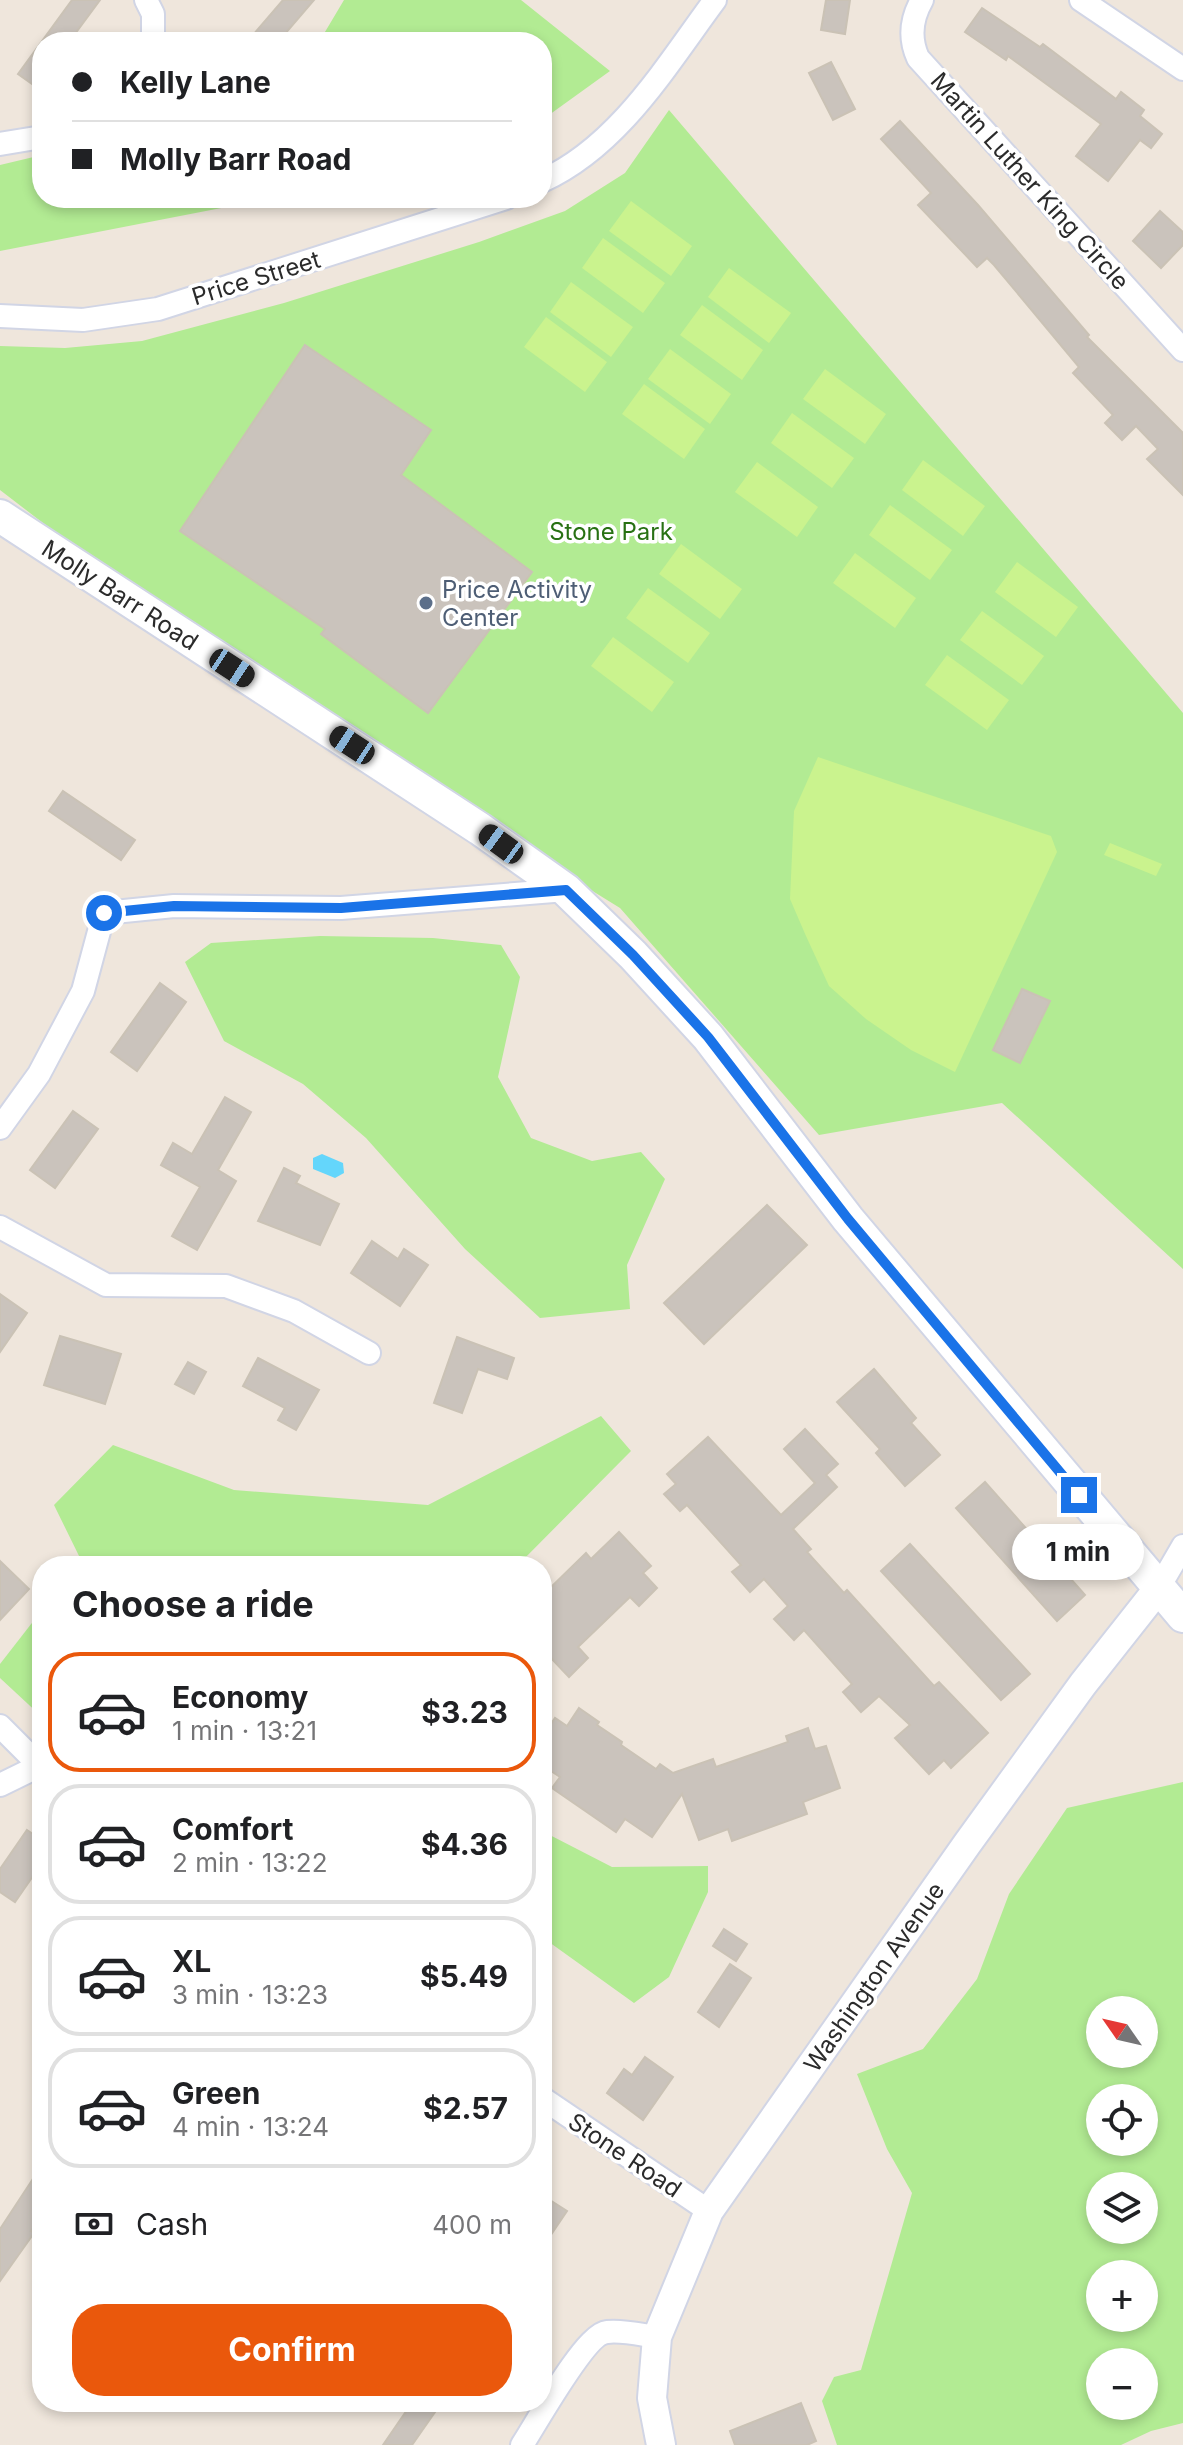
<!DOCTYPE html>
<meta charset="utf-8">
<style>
:root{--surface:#fff;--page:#f2f2f2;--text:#202124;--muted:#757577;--line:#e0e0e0;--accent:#ea580c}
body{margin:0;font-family:Inter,sans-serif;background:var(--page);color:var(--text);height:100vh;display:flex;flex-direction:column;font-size:30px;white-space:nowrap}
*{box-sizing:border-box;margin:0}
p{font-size:26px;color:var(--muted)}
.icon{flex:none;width:44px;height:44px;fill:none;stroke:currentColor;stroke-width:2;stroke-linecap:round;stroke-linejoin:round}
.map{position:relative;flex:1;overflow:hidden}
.panel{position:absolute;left:32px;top:1556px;width:520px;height:856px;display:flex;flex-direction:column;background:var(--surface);border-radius:32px;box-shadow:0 4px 12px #0003}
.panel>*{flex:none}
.banner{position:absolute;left:32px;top:32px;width:520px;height:176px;border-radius:32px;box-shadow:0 4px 12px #0003;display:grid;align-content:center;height:176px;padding:0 40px;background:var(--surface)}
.needle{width:52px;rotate:304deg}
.controls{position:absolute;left:1086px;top:1996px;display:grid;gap:16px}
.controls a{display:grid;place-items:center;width:72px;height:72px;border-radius:50%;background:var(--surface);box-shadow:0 4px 12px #0003;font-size:40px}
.end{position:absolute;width:36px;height:36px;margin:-18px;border:10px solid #1a73e8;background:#fff;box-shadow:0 0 0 4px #fff}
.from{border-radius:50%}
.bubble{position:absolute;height:56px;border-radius:28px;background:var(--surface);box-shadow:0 4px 12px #0003;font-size:26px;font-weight:700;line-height:56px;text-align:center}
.car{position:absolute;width:24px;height:48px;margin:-24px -12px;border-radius:10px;box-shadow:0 0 6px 2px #0007;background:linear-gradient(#222 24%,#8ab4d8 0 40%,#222 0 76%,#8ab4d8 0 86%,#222 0)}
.banner b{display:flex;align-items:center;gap:28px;height:76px;font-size:30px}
.banner b+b{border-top:2px solid var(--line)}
.banner i{width:20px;height:20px;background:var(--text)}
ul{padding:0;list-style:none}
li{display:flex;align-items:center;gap:24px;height:120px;margin:0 16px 12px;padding:0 24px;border:4px solid var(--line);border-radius:32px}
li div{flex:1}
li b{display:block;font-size:30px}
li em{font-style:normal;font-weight:700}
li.current{border-color:var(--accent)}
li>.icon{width:72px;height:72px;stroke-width:1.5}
h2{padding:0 40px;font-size:36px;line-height:96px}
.pay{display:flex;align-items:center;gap:20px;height:88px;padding:0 40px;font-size:30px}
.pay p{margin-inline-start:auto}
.button{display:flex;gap:16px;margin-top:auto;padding:16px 40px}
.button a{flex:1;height:92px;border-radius:32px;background:var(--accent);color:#fff;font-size:32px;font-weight:700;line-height:92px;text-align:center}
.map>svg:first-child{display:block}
.green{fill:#b2eb93;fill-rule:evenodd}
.pitch{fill:#caf38e}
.water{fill:#64d6fb}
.building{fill:#cac3bc;stroke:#cac2b5;stroke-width:2}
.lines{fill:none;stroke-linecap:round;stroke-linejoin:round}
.minor-casing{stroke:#d1d5e5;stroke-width:26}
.tertiary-casing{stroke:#d1d5e5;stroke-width:32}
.secondary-casing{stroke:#d1d5e5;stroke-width:36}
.minor{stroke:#fff;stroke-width:22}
.tertiary{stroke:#fff;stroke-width:28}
.secondary{stroke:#fff;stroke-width:32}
.route{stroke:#1a73e8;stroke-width:10}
.service-dot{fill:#5c6f8a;stroke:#fff;stroke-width:3}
.labels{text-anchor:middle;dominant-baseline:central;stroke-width:7;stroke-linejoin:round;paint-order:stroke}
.street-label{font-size:24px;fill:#2b2b2b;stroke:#fff}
.park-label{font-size:24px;fill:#287113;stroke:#fff}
.service-label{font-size:24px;fill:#4e5e75;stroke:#fff;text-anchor:start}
</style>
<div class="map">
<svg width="1183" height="2445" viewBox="0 0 1183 2445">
<rect width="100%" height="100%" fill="#efe6dc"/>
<!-- green -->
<g class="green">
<polygon points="344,0 521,0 610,71 542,120 542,42 319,42"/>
<polygon points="669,110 1183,713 1183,1269 1002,1103 819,1135 620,908 232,668 0,490 0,346 65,348 142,341 284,303 479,242 565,211 625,173"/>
<polygon points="42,155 42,198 273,198 0,251 0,165"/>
<polygon points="320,936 433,938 501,945 520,977 498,1077 531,1138 592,1161 641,1152 665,1179 627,1265 630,1309 540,1318 465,1249 366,1138 303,1084 224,1041 185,962 211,943"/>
<polygon points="601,1416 631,1451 517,1566 77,1566 81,1560 54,1505 113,1445 234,1490 428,1505"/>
<polygon points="42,1610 42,1717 0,1678 0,1664"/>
<path d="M1183,1782V2423L1151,2431L1121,2445H837L822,2401L834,2377L861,2370L912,2193L887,2149L857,2074L923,2049L977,1979L1009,1894L1067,1808ZM1100,2010H1144V2054H1100ZM1100,2098H1144V2142H1100ZM1100,2186H1144V2230H1100ZM1100,2274H1144V2318H1100ZM1100,2362H1144V2406H1100Z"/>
<polygon points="542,1831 612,1867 708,1866 708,1892 669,1977 634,2003 542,1937"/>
</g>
<!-- pitch -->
<g class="pitch">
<polygon points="631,201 692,246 671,276 609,231"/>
<polygon points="603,238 665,283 643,313 582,268"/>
<polygon points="729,268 791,313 769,343 708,297"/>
<polygon points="571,282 633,327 611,357 550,312"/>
<polygon points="702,305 763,350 742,380 680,335"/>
<polygon points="546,317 607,362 585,392 524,347"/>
<polygon points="670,349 731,394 710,424 648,379"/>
<polygon points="825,369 886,414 865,444 803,399"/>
<polygon points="644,384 705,429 684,459 622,414"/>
<polygon points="792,413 854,458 832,488 771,443"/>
<polygon points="923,460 985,506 963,536 902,490"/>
<polygon points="757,462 818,507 797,537 735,492"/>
<polygon points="890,505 952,550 930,580 869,535"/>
<polygon points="681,544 742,589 720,619 659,574"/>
<polygon points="855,553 916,598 895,628 833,583"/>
<polygon points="1017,562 1078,607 1056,637 995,592"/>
<polygon points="648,588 710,633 688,663 626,618"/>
<polygon points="982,611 1044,656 1022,685 960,640"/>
<polygon points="613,637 674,682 652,712 591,666"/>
<polygon points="947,655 1009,700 987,730 925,685"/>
<polygon points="818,757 1051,836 1057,852 955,1072 911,1050 866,1019 829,986 806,936 790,899 794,811"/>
<polygon points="1110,843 1162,864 1156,876 1104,855"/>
</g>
<!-- water -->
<polygon class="water" points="322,1154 343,1163 344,1173 335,1178 313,1169 313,1158"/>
<!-- building -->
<g class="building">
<polygon points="72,0 100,0 69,42 42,42 42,91 18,74"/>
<polygon points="283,0 314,0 278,42 247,42"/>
<polygon points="826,0 850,0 845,34 821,30"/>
<polygon points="982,8 1040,47 1043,44 1116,99 1121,92 1144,110 1140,116 1162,134 1151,148 1140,140 1108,181 1076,156 1101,124 1008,56 1006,60 965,32"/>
<polygon points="831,62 855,109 833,120 809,73"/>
<polygon points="900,121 978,205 1089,335 1087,337 1183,433 1183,495 1147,459 1158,449 1136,426 1122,440 1105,423 1113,415 1073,373 1079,367 994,265 987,258 977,267 918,205 931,193 881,139"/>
<polygon points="1160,211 1183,232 1183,245 1161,268 1133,241"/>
<polygon points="305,345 431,430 401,475 532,572 428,713 321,634 325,629 180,531"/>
<polygon points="63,791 135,840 121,860 49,811"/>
<polygon points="160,983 186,1002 137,1071 111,1052"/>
<polygon points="1022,989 1050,1001 1020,1063 993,1050"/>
<polygon points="225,1097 251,1112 218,1170 236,1181 197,1250 172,1236 200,1187 161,1165 173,1143 192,1154"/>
<polygon points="73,1111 98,1129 55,1188 30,1170"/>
<polygon points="284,1168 300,1176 296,1183 339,1204 320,1245 258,1221"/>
<polygon points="767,1205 807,1245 704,1344 664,1303"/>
<polygon points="372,1241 398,1259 404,1249 428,1265 400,1306 351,1273"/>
<polygon points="0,1294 27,1313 0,1352"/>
<polygon points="60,1336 121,1354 105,1404 44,1385"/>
<polygon points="457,1337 514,1358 507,1379 478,1369 462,1413 434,1403"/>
<polygon points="258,1358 319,1390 296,1430 278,1420 285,1408 243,1386"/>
<polygon points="188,1362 206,1372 194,1394 175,1384"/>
<polygon points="874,1369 916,1418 911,1423 940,1455 905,1486 876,1453 880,1449 837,1402"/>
<polygon points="805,1429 838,1464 826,1475 837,1487 793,1529 811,1549 807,1552 844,1593 847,1590 934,1686 939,1682 988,1733 951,1768 944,1760 929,1774 895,1738 910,1725 879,1696 861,1712 843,1692 852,1684 804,1630 794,1640 774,1619 788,1606 764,1579 750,1592 732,1572 741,1565 687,1505 680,1511 664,1494 676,1484 667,1474 708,1437 781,1515 815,1483 784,1449"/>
<polygon points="985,1482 1085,1595 1057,1621 956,1508"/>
<polygon points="619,1532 651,1566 643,1573 657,1588 639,1606 630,1597 578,1647 588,1658 569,1677 551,1658 542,1667 542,1596 586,1553 591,1559"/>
<polygon points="910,1544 1030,1674 1001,1700 881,1571"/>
<polygon points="0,1561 29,1589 0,1620"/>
<polygon points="579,1708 599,1722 597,1725 622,1742 621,1745 656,1769 660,1764 673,1773 713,1759 716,1767 788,1742 786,1736 808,1728 815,1749 826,1746 840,1788 803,1802 807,1814 732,1841 728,1829 699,1840 682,1794 652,1837 625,1819 616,1832 552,1788 560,1777 542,1765 542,1737 555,1718 567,1726"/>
<polygon points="27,1830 42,1840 42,1863 15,1902 0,1892 0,1869"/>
<polygon points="724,1929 747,1944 736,1961 713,1946"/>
<polygon points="730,1964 751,1978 719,2027 698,2012"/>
<polygon points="645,2057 673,2077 643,2120 607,2093 624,2069 632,2075"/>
<polygon points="42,2165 42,2215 31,2231 34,2233 0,2281 0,2229"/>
<polygon points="542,2195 567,2211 542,2248"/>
<polygon points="401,2402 442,2402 412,2445 383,2445 409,2407"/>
<polygon points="801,2403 816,2441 807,2445 735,2445 730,2431"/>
</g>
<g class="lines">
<!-- minor casing -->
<g class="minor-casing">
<g id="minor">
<polyline points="146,0 153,14 153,42"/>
<path d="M922,0C911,19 909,38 918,58L1183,350"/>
<polyline points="1081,0 1183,69"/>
<polyline points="0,144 42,137"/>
<path d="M542,181C619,146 666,66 715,0"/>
<polyline points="0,316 83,320 158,309 506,198"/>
<polyline points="0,1128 39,1074 83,991 104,913 174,906 341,908 566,890"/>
<polyline points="0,1227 106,1285 226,1286 294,1311 369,1353"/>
<polyline points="1158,1589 1183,1546"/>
<polyline points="0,1726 42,1768"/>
<polyline points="0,1785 39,1766"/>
<polyline points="542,2098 709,2211"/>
<path d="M522,2445C536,2424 585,2334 607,2332C623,2330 642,2335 657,2337"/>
</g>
</g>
<!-- tertiary casing -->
<g class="tertiary-casing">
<polyline id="tertiary" points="661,2445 652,2398 657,2337 709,2211 967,1844 1083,1684 1158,1589"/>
</g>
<!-- secondary casing -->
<g class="secondary-casing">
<polyline id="secondary" points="0,516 480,829 566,890 633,955 708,1037 848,1219 1183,1616"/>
</g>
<!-- minor -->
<use href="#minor" class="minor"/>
<!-- tertiary -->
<use href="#tertiary" class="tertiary"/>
<!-- secondary -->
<use href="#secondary" class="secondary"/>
</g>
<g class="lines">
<!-- route -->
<polyline class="route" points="104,913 174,906 341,908 566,890 633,955 708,1037 848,1219 1079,1495"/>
</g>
<!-- markers -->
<circle class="service-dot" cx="426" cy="603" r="8"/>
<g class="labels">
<!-- street labels -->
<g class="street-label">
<text transform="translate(1030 181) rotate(48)">Martin Luther King Circle</text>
<text transform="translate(256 278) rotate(-17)">Price Street</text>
<text transform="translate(120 595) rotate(33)">Molly Barr Road</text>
<text transform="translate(874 1977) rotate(-55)">Washington Avenue</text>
<text transform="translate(625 2155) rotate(34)">Stone Road</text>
</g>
<!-- park labels -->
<g class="park-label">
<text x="611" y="531">Stone Park</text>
</g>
<!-- service labels -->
<g class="service-label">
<text x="442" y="589">Price Activity<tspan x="442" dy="28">Center</tspan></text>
</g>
</g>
</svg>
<div class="controls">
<a><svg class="needle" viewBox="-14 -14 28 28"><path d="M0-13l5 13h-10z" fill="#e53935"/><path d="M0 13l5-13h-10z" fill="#757577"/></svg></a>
<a><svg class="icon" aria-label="locate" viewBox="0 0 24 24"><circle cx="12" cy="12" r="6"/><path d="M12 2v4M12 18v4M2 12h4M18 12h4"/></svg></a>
<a><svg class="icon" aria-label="layers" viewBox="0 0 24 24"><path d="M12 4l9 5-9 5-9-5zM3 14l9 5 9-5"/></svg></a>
<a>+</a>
<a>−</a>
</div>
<i class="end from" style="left:104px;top:913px"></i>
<i class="end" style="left:1079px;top:1495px"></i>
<div class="bubble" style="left:1012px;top:1524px;width:132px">1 min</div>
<i class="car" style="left:232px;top:668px;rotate:123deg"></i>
<i class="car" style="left:352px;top:745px;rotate:303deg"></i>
<i class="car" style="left:501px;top:844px;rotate:306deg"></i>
<div class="banner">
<b><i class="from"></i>Kelly Lane</b>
<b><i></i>Molly Barr Road</b>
</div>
<section class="panel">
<h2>Choose a ride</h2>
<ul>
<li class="current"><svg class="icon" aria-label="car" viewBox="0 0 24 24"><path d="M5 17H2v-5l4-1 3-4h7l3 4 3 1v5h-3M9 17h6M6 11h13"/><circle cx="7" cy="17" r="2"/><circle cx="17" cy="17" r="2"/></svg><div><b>Economy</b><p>1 min · 13:21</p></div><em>$3.23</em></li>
<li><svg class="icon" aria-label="car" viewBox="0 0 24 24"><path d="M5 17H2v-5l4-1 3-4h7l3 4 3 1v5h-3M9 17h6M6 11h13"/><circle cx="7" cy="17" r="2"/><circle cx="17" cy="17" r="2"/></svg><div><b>Comfort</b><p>2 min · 13:22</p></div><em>$4.36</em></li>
<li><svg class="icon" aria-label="car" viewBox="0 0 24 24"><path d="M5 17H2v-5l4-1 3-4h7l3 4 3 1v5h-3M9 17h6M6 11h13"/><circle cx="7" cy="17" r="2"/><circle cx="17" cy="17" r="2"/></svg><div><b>XL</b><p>3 min · 13:23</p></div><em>$5.49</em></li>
<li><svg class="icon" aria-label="car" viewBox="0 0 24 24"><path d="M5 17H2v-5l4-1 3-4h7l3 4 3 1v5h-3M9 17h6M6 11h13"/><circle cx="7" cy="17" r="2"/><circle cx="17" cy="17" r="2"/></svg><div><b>Green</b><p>4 min · 13:24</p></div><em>$2.57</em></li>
</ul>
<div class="pay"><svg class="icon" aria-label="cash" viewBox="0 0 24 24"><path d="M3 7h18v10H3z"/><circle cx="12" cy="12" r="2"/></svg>Cash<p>400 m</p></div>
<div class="button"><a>Confirm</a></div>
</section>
</div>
